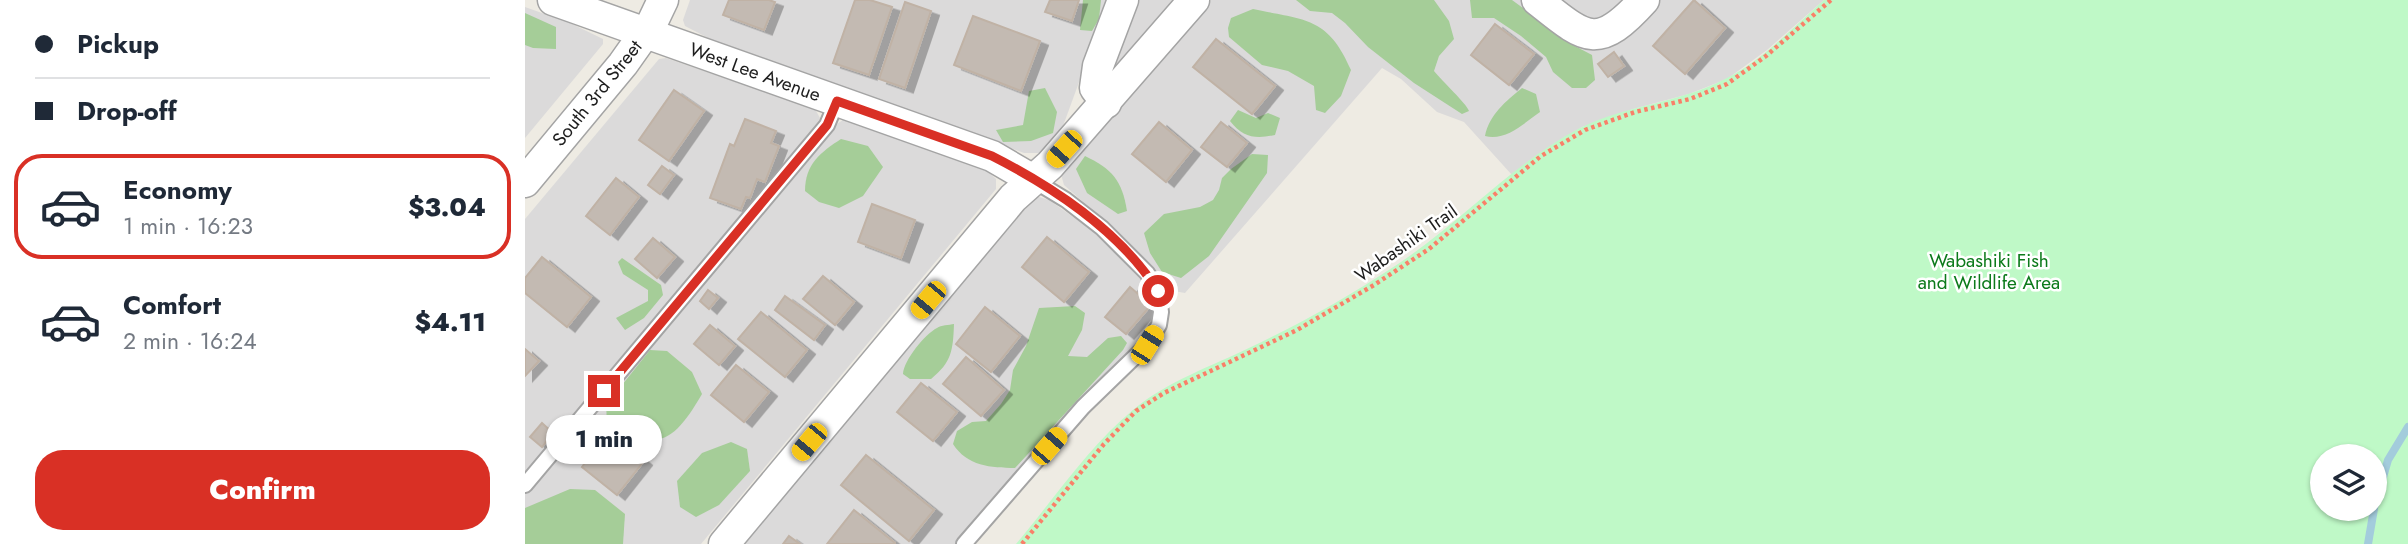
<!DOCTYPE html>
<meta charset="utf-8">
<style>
:root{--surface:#fff;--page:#f6f6f7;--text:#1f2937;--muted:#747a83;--line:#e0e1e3;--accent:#d93025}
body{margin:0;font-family:Jost,sans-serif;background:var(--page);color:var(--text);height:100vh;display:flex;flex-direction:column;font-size:26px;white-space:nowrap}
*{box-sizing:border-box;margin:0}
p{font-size:23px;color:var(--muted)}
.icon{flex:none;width:38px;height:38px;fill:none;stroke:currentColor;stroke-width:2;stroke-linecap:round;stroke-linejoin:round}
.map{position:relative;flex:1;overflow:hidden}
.sheet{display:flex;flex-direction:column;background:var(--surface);width:525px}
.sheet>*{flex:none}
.hud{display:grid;align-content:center;height:154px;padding:0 35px;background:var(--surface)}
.controls{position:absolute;left:1785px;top:444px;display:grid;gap:14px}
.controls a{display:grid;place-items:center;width:77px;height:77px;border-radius:50%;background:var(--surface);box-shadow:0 2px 5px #0004;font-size:35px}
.end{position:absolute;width:32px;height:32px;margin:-16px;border:9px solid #d93025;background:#fff;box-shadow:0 0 0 4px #fff}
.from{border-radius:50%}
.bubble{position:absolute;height:49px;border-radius:24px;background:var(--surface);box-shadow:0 2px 5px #0004;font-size:23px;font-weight:800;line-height:49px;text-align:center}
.car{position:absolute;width:21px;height:42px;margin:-21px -10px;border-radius:9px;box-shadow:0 0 5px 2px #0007;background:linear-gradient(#f5c518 24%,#345 0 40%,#f5c518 0 76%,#345 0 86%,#f5c518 0)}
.hud b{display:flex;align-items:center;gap:24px;height:66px;font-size:26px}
.hud b+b{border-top:2px solid var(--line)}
.hud i{width:18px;height:18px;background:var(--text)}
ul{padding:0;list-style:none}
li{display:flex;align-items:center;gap:21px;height:105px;margin:0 14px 10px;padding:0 21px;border:4px solid transparent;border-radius:28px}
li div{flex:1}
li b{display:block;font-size:26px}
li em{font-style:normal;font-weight:800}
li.selected{border-color:var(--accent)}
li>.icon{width:63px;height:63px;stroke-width:1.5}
.cta{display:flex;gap:14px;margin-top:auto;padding:14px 35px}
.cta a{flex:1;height:80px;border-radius:28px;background:var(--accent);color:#fff;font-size:28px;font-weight:800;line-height:80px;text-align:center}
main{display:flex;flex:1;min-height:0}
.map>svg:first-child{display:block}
.residential{fill:#dbdada}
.forest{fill:#a5cd98}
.park{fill:#bff9c7;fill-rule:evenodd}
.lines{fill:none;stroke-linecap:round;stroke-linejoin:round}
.stream{stroke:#a3ccdc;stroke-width:8}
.building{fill:#c3bab2;stroke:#c0b2a5;stroke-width:2;filter:url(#shadow)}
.lane-casing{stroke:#a4a4a4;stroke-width:18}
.street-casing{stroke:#a4a4a4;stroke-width:33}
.path{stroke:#f98069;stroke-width:4.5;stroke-dasharray:3.5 3.5;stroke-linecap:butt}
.lane{stroke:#fff;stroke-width:14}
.street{stroke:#fff;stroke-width:30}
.route{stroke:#d93025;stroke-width:9}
.labels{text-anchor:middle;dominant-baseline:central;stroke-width:5;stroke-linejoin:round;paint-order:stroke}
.street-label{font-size:19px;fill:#1d1d1d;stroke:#fff}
.park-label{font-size:19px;fill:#0c7a1b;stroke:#fff}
</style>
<main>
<section class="sheet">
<div class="hud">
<b><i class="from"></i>Pickup</b>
<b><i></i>Drop-off</b>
</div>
<ul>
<li class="selected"><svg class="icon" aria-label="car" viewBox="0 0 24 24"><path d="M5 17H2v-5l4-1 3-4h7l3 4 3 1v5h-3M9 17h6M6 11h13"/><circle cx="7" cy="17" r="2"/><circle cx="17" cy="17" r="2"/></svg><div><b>Economy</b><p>1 min · 16:23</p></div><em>$3.04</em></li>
<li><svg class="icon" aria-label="car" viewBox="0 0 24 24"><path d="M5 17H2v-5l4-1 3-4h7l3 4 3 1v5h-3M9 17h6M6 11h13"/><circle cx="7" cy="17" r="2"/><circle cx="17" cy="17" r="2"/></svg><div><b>Comfort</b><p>2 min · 16:24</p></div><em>$4.11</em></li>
</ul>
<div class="cta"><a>Confirm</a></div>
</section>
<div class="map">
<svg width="1883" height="544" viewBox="0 0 1883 544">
<defs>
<filter id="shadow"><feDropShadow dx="8" dy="4.5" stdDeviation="0" flood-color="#0004"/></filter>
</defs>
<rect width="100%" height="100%" fill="#eeebe3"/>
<!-- residential -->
<g class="residential">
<polygon points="165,0 584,0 538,126 526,143 514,153 499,153 189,41 160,26 158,20"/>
<polygon points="610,0 657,0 586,72"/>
<polygon points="686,0 998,0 1017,16 1113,25 1134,0 1299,0 1242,50 1202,79 1164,94 1108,109 1057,127 1015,153 987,175 939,122 912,112 876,79 857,68 660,293 638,289 615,255 593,233 539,185 535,171"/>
<polygon points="1028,0 1105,0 1071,24"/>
<polygon points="0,7 45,23 78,39 78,44 0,138"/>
<polygon points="141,58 290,109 295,118 293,125 0,478 0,219 134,59"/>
<polygon points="318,120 460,169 471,179 471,189 176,544 0,544 0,493 304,129"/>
<polygon points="511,196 524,200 574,235 601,258 618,278 627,293 629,317 623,330 551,407 432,544 217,544"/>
</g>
<!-- forest -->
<g class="forest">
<polygon points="558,0 576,0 574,19 567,31 555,30"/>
<path d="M771,0H909L924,21L929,39L914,56L909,71C917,81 942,104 944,111L937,114L889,83L843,47L820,23L807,13L785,11Z"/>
<polygon points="945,0 987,0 1048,45 1067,55 1070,80 1061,88 1047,88 1028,72 1021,57 996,36 969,18 947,18"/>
<path d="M728,9C779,20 803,16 826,70L816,96L800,113L791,110L789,86L763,71L737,65L704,37L703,28L706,18Z"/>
<polygon points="0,13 31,27 31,49 8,48 0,45"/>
<polygon points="520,88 532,112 528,133 506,141 478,142 471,130 498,125 504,91"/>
<path d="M997,88L1011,94L1015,112C998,124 981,141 960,136C964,115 981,101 997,88Z"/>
<path d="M713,110L731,118L743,113L755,118L750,135C731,139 718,138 705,121Z"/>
<path d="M316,139L343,146L358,167L338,196L314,208L294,202L280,191C280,164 296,152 316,139Z"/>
<polygon points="727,154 743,155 742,173 684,256 656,278 637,272 625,253 619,233 639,214 675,207 688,200 694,190 697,178 706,169"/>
<path d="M560,156C587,169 597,180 602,211L593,214L562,193L551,169Z"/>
<polygon points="97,258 136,285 138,295 119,318 100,330 91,318 123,301 123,290 98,274 93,262"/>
<path d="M550,306L560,313L557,330L543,356L562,357L583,338L596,336L602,343L598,350L490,468C466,468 442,466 428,444L432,431L447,422L461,421L476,404L485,390L488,370L501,346L514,308Z"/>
<path d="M429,324C428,350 427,362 406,379H385L378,374C379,360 400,334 412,328C416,325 424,325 429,324Z"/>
<path d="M125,350L142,351L167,372L177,394C149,442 131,455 82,422L81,405Z"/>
<polygon points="206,442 222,449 225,471 194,505 171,517 155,507 152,481 177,453"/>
<polygon points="45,489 70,490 100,514 98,544 0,544 0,508"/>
</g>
<!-- park -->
<path class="park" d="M1299,0H1883V544H491C529,499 564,446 609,409C643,381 687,366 726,347C777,323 826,295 873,264C936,222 988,163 1055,128C1101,105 1155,103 1200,79C1237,61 1268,27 1299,0ZM1797,457H1850V509H1797Z"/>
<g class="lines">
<!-- stream -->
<g class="stream">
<polyline points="1850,505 1863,460 1883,427"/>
<polyline points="1843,544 1849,509"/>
</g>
</g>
<!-- building -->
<g class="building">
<polygon points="204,0 244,0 250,2 239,30 198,15"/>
<polygon points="330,0 345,0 367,7 344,75 308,63"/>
<polygon points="525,0 554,0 547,21 520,12"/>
<polygon points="1169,0 1200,28 1160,74 1128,46"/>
<polygon points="380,2 406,11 380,88 354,79"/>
<polygon points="448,16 515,41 496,91 429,65"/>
<polygon points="970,24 1009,54 984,85 946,55"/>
<polygon points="691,39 750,86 727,114 668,67"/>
<polygon points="1089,52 1099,66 1083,77 1073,64"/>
<polygon points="149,90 179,111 144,161 114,140"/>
<polygon points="220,119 251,131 246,143 254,146 240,182 232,179 225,198 221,197 216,209 185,198 205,144 209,146"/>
<polygon points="634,122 667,150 641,182 607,154"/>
<polygon points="696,122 722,143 702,167 676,147"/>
<polygon points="137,166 149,175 135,194 123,185"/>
<polygon points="91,178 114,197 85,235 61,216"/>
<polygon points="347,204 390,220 376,258 333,242"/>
<polygon points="522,237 564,272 539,302 497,267"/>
<polygon points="128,238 150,257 132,278 110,259"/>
<polygon points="17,257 66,297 42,327 0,293 0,278"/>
<polygon points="298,276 329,302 310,325 278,299"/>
<polygon points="605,287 626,305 601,334 580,317"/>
<polygon points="183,290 193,298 184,309 175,301"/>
<polygon points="260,296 300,325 289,340 250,310"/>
<polygon points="460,307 495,336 466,372 431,344"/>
<polygon points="236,312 282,350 260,377 213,339"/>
<polygon points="185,325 210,346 194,365 169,344"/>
<polygon points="0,349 14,361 0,376"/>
<polygon points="441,357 479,390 456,416 418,384"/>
<polygon points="211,365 244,392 219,422 186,395"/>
<polygon points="396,383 432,412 408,441 372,412"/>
<polygon points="17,423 28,433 17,447 5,437"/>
<polygon points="83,432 119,461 92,495 57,467"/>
<polygon points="341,455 409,510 384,541 316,485"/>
<polygon points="329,510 370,543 370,544 302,544"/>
<polygon points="264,536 275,544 258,544"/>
</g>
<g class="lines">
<!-- lane casing -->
<g class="lane-casing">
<g id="lane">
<polyline points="0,485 302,125 312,101"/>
<polyline points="439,544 558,407 622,345 634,325 636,312 633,291 622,273 577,228 541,200 508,180"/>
</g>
</g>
<!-- street casing -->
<g class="street-casing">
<g id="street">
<polyline points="28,0 467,156 508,180"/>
<path d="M1012,0C1061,39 1072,52 1119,0"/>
<polyline points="581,103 570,88 573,66 598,0"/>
<polyline points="0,182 98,64 127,23 138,0"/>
<polyline points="199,544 488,198 525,165 669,0"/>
</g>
</g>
<!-- path -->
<polyline class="path" points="497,544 579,444 611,411 639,393 772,330 849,285 904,249 1016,156 1060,130 1110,112 1165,99 1202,84 1241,56 1306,0"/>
<!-- lane -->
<use href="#lane" class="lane"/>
<!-- street -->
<use href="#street" class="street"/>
</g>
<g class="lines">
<!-- route -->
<path class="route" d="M79,391L302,125L312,101L467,156C530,188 595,231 633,291"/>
</g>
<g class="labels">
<!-- street labels -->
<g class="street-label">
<text transform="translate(230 72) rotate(20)">West Lee Avenue</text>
<text transform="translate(72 93) rotate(-51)">South 3rd Street</text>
<text transform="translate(881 243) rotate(-35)">Wabashiki Trail</text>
</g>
<!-- park labels -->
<g class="park-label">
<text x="1464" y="260">Wabashiki Fish<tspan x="1464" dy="22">and Wildlife Area</tspan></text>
</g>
</g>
</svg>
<div class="controls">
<a><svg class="icon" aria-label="layers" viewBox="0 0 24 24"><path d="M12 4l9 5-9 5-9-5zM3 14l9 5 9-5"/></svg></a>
</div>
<i class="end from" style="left:633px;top:291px"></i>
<i class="end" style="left:79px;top:391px"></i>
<div class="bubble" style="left:21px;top:415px;width:116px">1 min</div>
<i class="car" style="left:539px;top:149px;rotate:222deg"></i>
<i class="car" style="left:403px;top:300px;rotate:220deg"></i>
<i class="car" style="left:622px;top:345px;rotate:32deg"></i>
<i class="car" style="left:284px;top:442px;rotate:220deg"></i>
<i class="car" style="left:524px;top:446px;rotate:41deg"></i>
</div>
</main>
